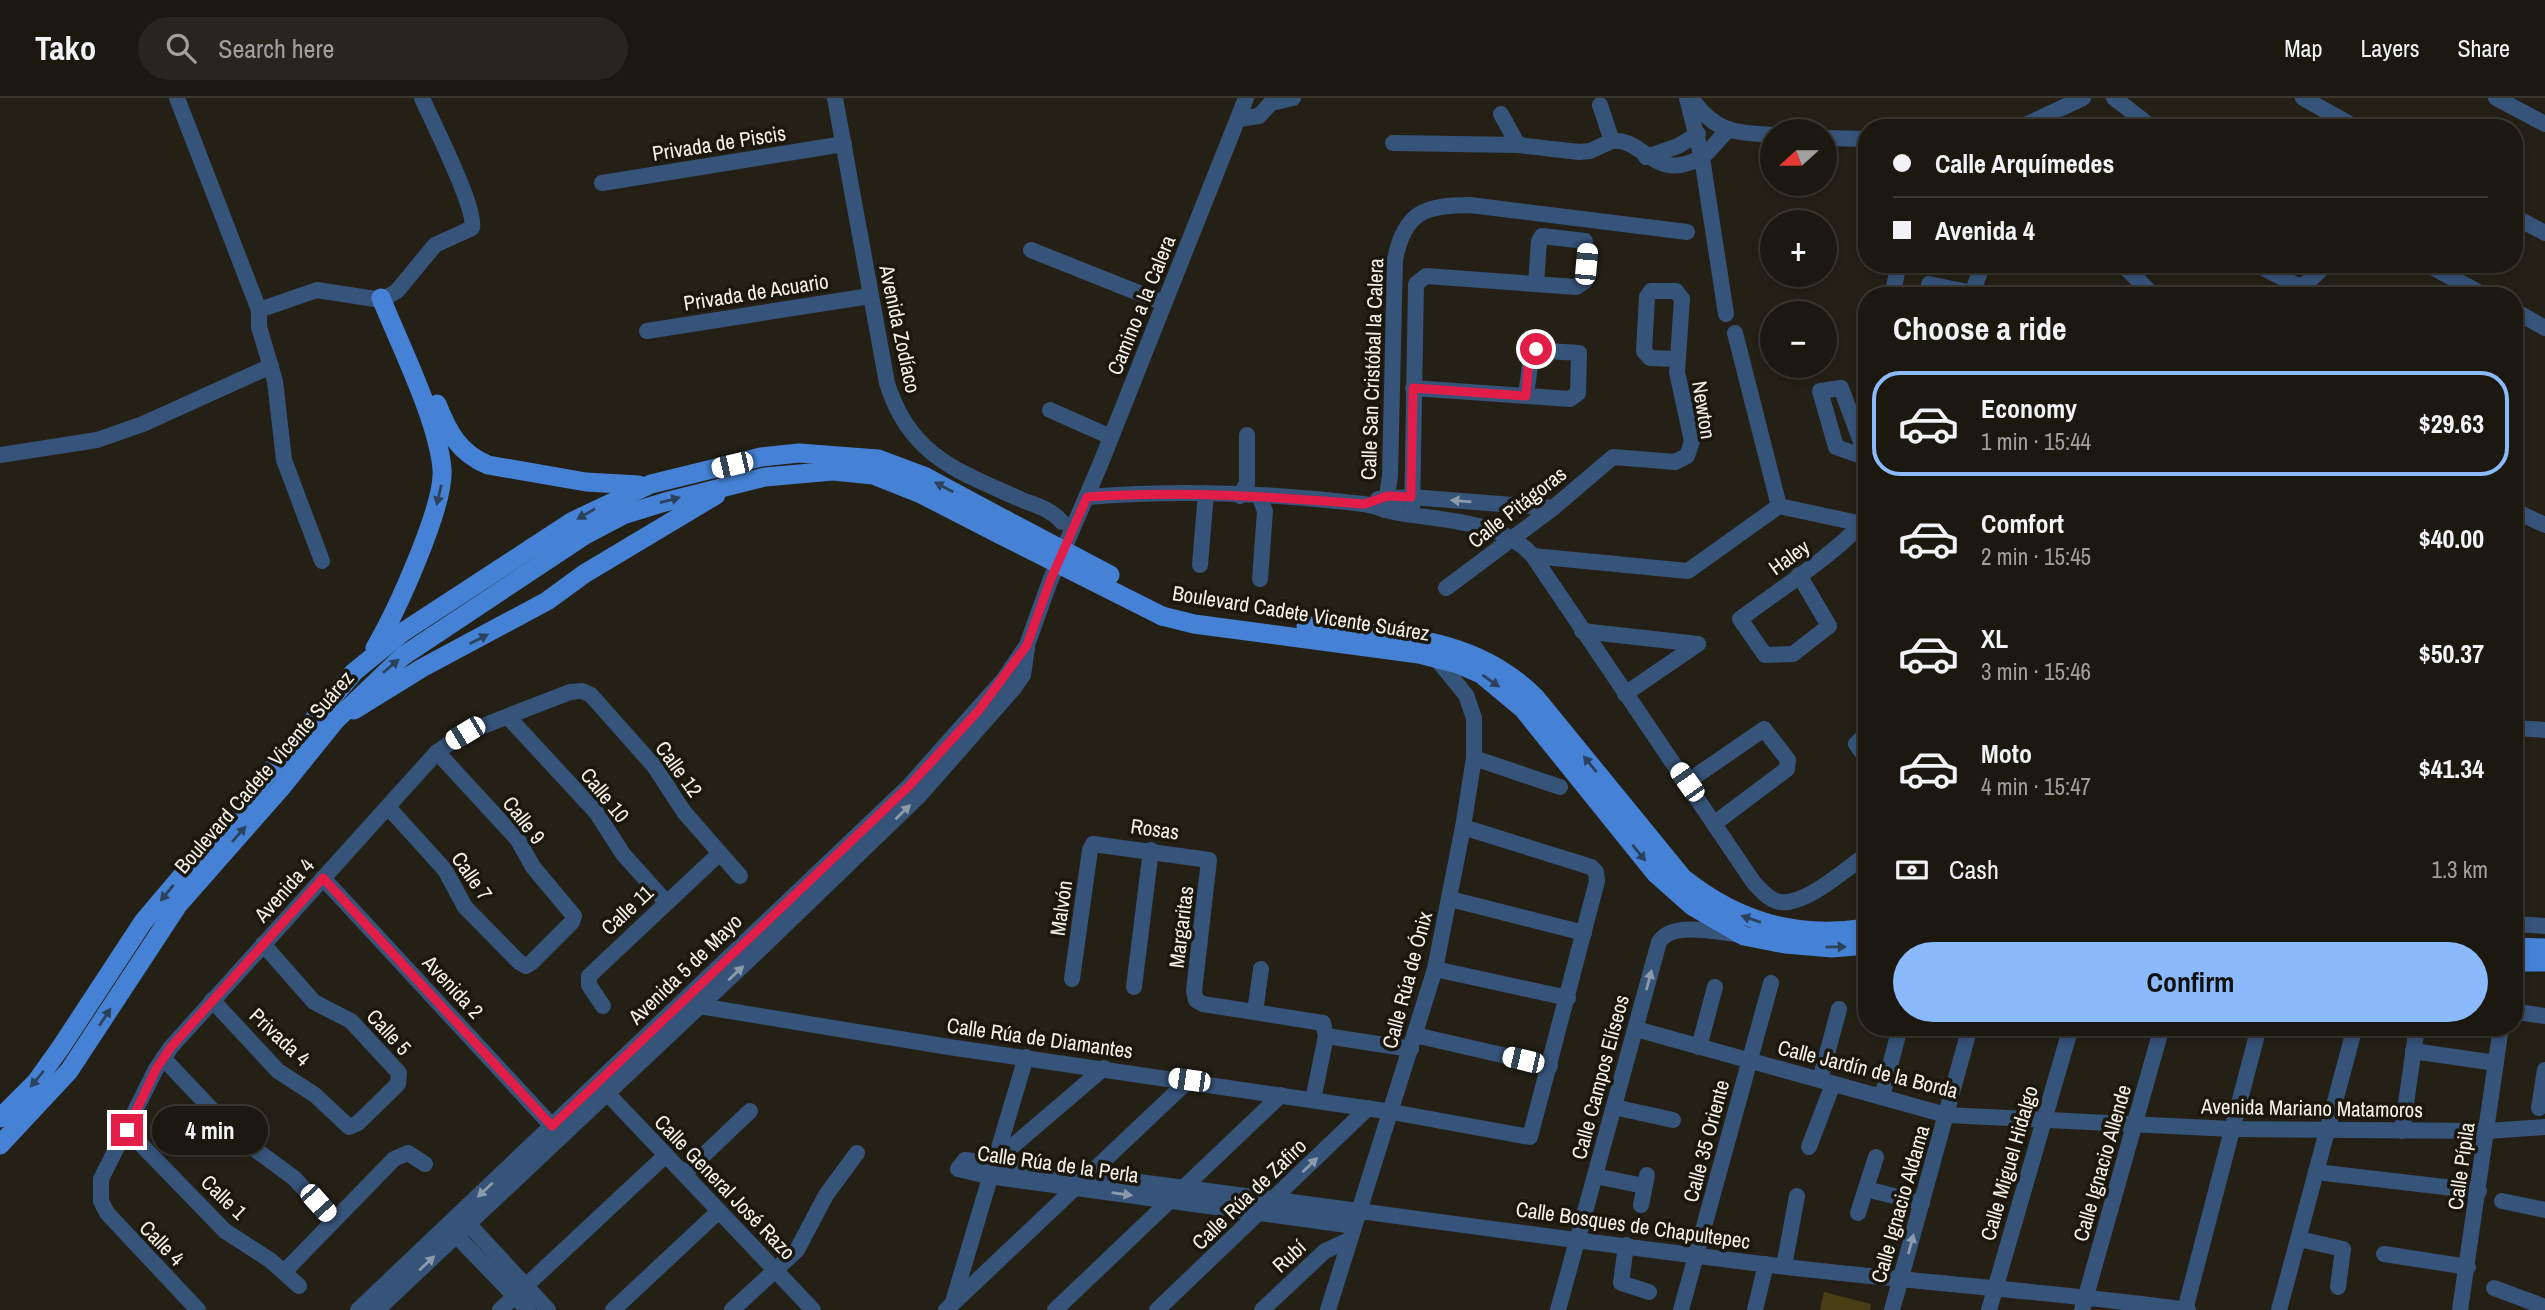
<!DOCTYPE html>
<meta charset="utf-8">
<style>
:root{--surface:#1b1810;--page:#28251e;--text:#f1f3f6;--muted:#a0a09f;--line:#393730;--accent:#8abafc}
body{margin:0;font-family:"Archivo Narrow",sans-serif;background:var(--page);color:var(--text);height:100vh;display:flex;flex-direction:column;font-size:26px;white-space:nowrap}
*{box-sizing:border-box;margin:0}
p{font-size:23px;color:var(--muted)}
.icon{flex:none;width:38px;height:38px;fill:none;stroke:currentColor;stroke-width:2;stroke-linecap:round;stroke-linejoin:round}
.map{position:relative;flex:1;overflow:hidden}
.panel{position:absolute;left:1858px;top:189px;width:665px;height:749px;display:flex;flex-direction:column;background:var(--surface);border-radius:28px;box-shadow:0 4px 10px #0003,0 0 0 2px var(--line)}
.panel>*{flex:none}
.banner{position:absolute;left:1858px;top:21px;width:665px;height:154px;border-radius:28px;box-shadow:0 4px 10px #0003,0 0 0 2px var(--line);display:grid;align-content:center;height:154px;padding:0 35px;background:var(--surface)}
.needle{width:46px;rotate:249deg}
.tools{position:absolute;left:1760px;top:21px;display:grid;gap:14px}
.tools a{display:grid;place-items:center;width:77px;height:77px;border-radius:50%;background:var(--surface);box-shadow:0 4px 10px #0003,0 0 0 2px var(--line);font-size:35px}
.end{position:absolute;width:32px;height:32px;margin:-16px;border:9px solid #e11d48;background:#fff;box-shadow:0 0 0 4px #fff}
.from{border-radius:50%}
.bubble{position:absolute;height:49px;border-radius:24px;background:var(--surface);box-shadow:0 4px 10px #0003,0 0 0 2px var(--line);font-size:23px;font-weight:700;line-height:49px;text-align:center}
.car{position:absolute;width:21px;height:42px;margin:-21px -10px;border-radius:9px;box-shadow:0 0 5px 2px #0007;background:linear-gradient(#fff 24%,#345 0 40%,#fff 0 76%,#345 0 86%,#fff 0)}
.banner b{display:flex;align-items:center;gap:24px;height:66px;font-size:26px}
.banner b+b{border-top:2px solid var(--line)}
.banner i{width:18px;height:18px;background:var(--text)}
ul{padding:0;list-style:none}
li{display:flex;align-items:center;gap:21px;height:105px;margin:0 14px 10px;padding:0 21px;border:4px solid transparent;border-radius:28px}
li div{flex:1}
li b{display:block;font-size:26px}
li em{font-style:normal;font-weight:700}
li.current{border-color:var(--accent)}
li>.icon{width:63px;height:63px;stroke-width:1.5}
h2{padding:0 35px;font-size:32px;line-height:84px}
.pay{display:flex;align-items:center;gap:18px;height:77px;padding:0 35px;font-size:26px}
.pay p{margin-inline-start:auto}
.action{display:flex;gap:14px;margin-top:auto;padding:14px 35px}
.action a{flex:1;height:80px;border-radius:42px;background:var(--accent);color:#111;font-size:28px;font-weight:700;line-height:80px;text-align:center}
header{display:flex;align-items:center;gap:42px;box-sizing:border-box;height:98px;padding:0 35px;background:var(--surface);border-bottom:2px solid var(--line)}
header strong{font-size:33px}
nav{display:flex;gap:38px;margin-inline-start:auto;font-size:24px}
.search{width:490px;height:63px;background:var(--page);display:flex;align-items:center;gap:18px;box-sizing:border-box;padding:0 24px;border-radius:38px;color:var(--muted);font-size:26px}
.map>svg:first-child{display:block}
.green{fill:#493d15}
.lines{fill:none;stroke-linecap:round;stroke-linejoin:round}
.minor{stroke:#36537a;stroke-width:16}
.major{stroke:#4582d5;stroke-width:19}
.major-bridge{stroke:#4582d5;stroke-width:19}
.oneway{fill:#2c425c}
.oneway2{fill:#8c9aac}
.route{stroke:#e11d48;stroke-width:9}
.labels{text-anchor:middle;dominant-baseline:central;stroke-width:7;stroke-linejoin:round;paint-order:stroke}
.street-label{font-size:21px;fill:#f4f1e9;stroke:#1b170c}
</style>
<header>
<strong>Tako</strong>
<div class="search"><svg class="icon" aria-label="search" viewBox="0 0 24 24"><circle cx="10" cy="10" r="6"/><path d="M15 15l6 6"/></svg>Search here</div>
<nav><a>Map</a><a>Layers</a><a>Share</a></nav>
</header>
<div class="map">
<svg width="2545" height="1212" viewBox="0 0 2545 1212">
<rect width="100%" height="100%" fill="#242015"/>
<!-- green -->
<polygon class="green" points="1824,1194 1871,1206 1870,1212 1820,1212"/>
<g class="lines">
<!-- minor -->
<g class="minor">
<polyline points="177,0 259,212 259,229 275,283 284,362 322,463"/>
<path d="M835,0L887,285C909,357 957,373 1020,401C1036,408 1050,410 1062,424"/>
<polyline points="1687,0 1702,60 1726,216"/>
<path d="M1691,0C1716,35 1734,34 1773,37"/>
<polyline points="2114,0 2153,30"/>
<polyline points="2303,0 2357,30"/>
<polyline points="2496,0 2545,26"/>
<path d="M1600,7L1612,43C1643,39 1654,85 1700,60C1710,55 1718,40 1728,33"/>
<polyline points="1501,16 1518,47"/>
<polyline points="1239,21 1259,18 1271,5 1293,0"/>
<polyline points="2019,30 2083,0"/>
<polyline points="1825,40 1867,41"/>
<polyline points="1393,45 1518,47 1579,54 1590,53 1612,43"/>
<polyline points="1646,59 1678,48 1698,36"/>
<polyline points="602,85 844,46"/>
<polyline points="2515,119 2545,135"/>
<polyline points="1031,152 1164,205"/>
<polyline points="2122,166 2154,198"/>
<polyline points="2426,166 2486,198"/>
<polyline points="2263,170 2300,189"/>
<polyline points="1929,186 1972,195"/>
<polyline points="1892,198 1899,166"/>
<polyline points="1971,198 1983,166"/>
<polyline points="2274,198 2307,185 2327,166"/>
<path d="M259,212L317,192L375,201L387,199L397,193L435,147L472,130C477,111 432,23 422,0"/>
<polyline points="2515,213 2545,230"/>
<polyline points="647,233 870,198"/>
<polyline points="1735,235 1779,408"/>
<polyline points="1413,290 1570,301 1578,295 1579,255 1532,252 1526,298"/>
<polyline points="1050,312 1111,339"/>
<polyline points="0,357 97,342 143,326 271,268"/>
<polyline points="1867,360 1841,290 1820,293 1836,349 1867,360"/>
<polyline points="1240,398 1247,385 1247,337"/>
<path d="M1087,399C1176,392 1274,395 1363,406C1374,407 1383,412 1394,414C1439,423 1500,421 1533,458L1754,785C1761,792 1767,800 1776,803C1801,812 1847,770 1867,756"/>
<polyline points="1378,401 1411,399 1553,410"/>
<polyline points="1779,408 1867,427"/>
<path d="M1385,412L1390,378L1395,162C1404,114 1425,107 1470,107L1687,134"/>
<polyline points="2515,413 2545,427"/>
<polyline points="1412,416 1416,186 1426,178 1576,189 1585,183 1585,143 1542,138 1539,143 1536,186"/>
<polyline points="1533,458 1688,473 1779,408"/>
<polyline points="1200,467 1206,395"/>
<path d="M1799,477L1829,528L1793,556L1765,557L1740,521C1780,491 1825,463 1861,427"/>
<polyline points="1260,481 1265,413 1260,400"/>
<polyline points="1446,490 1553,410 1613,359 1675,364 1687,358 1692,343 1677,274 1682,201 1676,193 1651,193 1647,199 1644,253 1650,260 1677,261"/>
<polyline points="1582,533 1698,546"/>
<polyline points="1625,596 1698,546"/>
<polyline points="508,619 596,714 623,756 666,804"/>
<polyline points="2515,630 2545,632"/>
<polyline points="1867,635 1856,646 1867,661"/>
<polyline points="1474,660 1560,689"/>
<polyline points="1687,684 1764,631 1788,662 1787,671 1715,725"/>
<polyline points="388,709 445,772 465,809 519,864 526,868 531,865 572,824 574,818 533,769 518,742 437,654"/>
<polyline points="323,780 552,1028"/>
<polyline points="1450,801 1584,835"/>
<polyline points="2515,826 2545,828"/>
<polyline points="1435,871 1568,900"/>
<polyline points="1072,881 1090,752 1093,746 1209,762 1194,893 1196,902 1203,906 1323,925 1326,938 1313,1002"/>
<polyline points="1134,889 1151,752"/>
<polyline points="212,902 278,973 315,997 349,1029 358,1025 398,986 399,975 351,923 314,904 263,846"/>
<polyline points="684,903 699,908 949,949 1392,1014 1530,1039 1597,783 1596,774 1591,769 1463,729"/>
<polyline points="603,908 589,887 589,878 720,755"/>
<polyline points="1255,914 1261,871"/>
<polyline points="2518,914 2545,918"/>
<polyline points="1636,931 1946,1017 2232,1031 2487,1033 2545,1029"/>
<polyline points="1415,937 1550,968"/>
<polyline points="1326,938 1411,951"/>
<polyline points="1699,949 1715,889"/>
<polyline points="2413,953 2496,965"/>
<polyline points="163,960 237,1038 294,1080 333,1122"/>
<polyline points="1820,982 1839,911"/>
<polyline points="606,994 813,1212"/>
<polyline points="1882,999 1900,929"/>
<polyline points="1614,1009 1673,1022"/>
<polyline points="2539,1010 2545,972"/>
<polyline points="127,1032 225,1133 270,1162 299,1188"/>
<polyline points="2402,1033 2417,929"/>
<polyline points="1809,1049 1833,986"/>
<polyline points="993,1065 1104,970"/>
<polyline points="2316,1074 2479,1093"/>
<polyline points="684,1076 750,1013"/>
<polyline points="1595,1078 1644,1088"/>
<polyline points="1866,1091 1922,1105"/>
<polyline points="2502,1103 2545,1112"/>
<polyline points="1641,1107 1647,1077"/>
<polyline points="1858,1115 1876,1059"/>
<polyline points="462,1119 548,1212"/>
<path d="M1354,1128L988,1078L958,1071L965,1062C1234,1094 1501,1134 1770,1167C1909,1184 2049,1193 2188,1212"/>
<polyline points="451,1132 528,1212"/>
<polyline points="2299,1141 2343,1151 2338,1189"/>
<polyline points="1626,1147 1621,1185 1649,1194"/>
<polyline points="2384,1156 2468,1169"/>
<polyline points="1784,1168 1797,1098"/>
<polyline points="284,1174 394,1061 408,1055 425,1066"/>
<polyline points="2494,1190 2545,1209"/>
<polyline points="953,1204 1026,959"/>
<polyline points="198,1212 107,1115 101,1103 101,1081 156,971 171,949 437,654 465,635 570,594 582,593 591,597 654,668 684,714 740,778"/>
<polyline points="358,1212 909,688 1004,581 1027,547 1050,483 1100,367 1246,0"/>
<polyline points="377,1212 752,859 919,698 1014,590 1023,577 1027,550"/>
<polyline points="500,1212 666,1057"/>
<polyline points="613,1212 719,1113"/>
<polyline points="732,1212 797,1152 826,1097 857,1055"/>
<polyline points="946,1212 1189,982"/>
<polyline points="1055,1212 1281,997"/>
<polyline points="1157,1212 1368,1010"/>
<polyline points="1262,1212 1325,1153 1349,1142"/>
<polyline points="1328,1212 1435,871 1463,729 1474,660 1474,620 1466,597 1435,559"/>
<path d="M1558,1212L1659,844C1673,822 1720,835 1742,837"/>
<polyline points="1681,1212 1771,885"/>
<polyline points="1755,1212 1766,1166"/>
<polyline points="1892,1212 1970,929"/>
<polyline points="1989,1212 2071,929"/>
<polyline points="2082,1212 2162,929"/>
<polyline points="2185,1212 2259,929"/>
<polyline points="2279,1212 2355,929"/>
<polyline points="2460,1212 2501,929"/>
</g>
<!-- major -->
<g class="major">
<path d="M437,306C448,334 459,355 488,367L586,384L639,387"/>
<polyline points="1162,518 1194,526 1419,556 1458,566 1481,576 1523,611 1656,776 1692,808 1744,838 1785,846 1832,850 1867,847"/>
<path d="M1306,528C1391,539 1472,535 1536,600L1683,780C1738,824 1797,841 1867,830"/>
<path d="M375,550C395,516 445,408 442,371C438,323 400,247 381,200"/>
<polyline points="354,612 422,570 547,503 584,476 716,397"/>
<polyline points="2515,849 2545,850"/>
<polyline points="2515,864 2545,864"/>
<polyline points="0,1020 36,984 61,949 143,824 354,574 403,534 573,423 651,386 761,359 799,355 878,361 926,379 1004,421"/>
<polyline points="0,1047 69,973 178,807 281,690 335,623 403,558 585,437 623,417 665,404 765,379 833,373 873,377 921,396 999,436"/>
</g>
<!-- major-bridge -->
<g class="major-bridge">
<polyline points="1004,421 1110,477"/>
<polyline points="999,436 1162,518"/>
</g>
</g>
<!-- one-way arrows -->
<defs><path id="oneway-solid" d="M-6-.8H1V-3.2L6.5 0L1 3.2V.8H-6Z" transform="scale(1.75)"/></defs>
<g class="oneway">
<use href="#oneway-solid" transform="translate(944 389) rotate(-152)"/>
<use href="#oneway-solid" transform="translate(439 397) rotate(103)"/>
<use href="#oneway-solid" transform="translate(670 402) rotate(-15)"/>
<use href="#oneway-solid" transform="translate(586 416) rotate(150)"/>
<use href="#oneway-solid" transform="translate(479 541) rotate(-27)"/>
<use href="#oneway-solid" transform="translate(391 568) rotate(-40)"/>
<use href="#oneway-solid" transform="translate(1491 583) rotate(35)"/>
<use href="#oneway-solid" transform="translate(1590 666) rotate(-129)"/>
<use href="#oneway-solid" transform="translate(239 736) rotate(-49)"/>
<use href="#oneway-solid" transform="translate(1639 755) rotate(51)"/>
<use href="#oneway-solid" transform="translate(167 795) rotate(129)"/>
<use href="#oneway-solid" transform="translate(1751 821) rotate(-161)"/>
<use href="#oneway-solid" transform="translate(1836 849) rotate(-1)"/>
<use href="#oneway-solid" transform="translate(105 919) rotate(-57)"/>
<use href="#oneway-solid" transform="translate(37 981) rotate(130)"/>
</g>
<g class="oneway2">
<use href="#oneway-solid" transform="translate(1461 403) rotate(-175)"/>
<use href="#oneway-solid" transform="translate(903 714) rotate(-44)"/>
<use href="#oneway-solid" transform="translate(736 875) rotate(-43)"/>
<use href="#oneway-solid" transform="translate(1649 882) rotate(-75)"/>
<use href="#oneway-solid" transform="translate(1310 1067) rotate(-44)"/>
<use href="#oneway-solid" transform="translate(485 1092) rotate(137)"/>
<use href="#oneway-solid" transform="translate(1122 1096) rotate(8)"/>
<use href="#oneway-solid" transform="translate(1911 1146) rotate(-75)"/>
<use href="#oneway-solid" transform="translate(427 1165) rotate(-43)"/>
</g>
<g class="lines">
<!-- route -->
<path class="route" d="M127,1032L156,971L171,949L323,780L552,1028L909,688L979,612L1027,547L1050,483L1087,399C1180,392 1272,399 1365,406L1387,398L1411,399L1413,290L1526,298L1529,256L1536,251"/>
</g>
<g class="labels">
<!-- street labels -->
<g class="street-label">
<text transform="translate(719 45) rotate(-9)">Privada de Piscis</text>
<text transform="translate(756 194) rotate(-9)">Privada de Acuario</text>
<text transform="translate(1141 207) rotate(-68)">Camino a la Calera</text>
<text transform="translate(900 231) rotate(78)">Avenida Zodíaco</text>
<text transform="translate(1372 271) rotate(-88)">Calle San Cristóbal la Calera</text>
<text transform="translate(1704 312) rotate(81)">Newton</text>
<text transform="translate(1517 409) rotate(-38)">Calle Pitágoras</text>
<text transform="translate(1789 459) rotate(-36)">Haley</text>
<text transform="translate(1301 515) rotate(9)">Boulevard Cadete Vicente Suárez</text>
<text transform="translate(679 671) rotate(54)">Calle 12</text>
<text transform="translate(264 674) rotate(-49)">Boulevard Cadete Vicente Suárez</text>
<text transform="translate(605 697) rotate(51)">Calle 10</text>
<text transform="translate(524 722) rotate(52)">Calle 9</text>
<text transform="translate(1155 731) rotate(8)">Rosas</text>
<text transform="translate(472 778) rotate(55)">Calle 7</text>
<text transform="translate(284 792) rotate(-48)">Avenida 4</text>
<text transform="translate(1061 810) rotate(-82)">Malvón</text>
<text transform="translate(627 812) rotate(-43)">Calle 11</text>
<text transform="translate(1181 829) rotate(-83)">Margaritas</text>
<text transform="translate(685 871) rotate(-44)">Avenida 5 de Mayo</text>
<text transform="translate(1407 882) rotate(-75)">Calle Rúa de Ónix</text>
<text transform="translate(453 889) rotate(47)">Avenida 2</text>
<text transform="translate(389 934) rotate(47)">Calle 5</text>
<text transform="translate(280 939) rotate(43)">Privada 4</text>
<text transform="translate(1040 940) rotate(8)">Calle Rúa de Diamantes</text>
<text transform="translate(1868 971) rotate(14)">Calle Jardín de la Borda</text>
<text transform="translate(1600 979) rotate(-75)">Calle Campos Elíseos</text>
<text transform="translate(2312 1010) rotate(1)">Avenida Mariano Matamoros</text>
<text transform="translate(1706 1043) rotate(-75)">Calle 35 Oriente</text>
<text transform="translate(2009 1065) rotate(-74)">Calle Miguel Hidalgo</text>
<text transform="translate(2102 1065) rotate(-74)">Calle Ignacio Allende</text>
<text transform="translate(1058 1066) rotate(8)">Calle Rúa de la Perla</text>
<text transform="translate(2461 1068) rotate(-82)">Calle Pípila</text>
<text transform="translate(725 1089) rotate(46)">Calle General José Razo</text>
<text transform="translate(1249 1096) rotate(-44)">Calle Rúa de Zafiro</text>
<text transform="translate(224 1099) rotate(44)">Calle 1</text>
<text transform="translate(1900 1106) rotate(-74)">Calle Ignacio Aldama</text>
<text transform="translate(1633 1127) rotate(8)">Calle Bosques de Chapultepec</text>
<text transform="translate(162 1145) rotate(46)">Calle 4</text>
<text transform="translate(1289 1158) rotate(-43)">Rubí</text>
</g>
</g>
</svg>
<div class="tools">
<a><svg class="needle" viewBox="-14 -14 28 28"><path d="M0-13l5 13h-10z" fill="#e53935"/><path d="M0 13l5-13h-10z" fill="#a0a09f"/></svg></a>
<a>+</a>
<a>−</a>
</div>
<i class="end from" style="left:1536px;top:251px"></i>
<i class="end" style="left:127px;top:1032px"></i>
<div class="bubble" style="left:152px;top:1008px;width:116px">4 min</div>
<i class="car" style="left:1586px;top:166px;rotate:5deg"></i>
<i class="car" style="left:732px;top:367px;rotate:257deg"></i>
<i class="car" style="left:465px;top:635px;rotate:239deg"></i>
<i class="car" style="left:1687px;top:684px;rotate:325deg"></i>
<i class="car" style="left:1523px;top:962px;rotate:283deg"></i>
<i class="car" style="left:1189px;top:982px;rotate:278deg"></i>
<i class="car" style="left:318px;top:1105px;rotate:138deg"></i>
<div class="banner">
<b><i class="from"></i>Calle Arquímedes</b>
<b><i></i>Avenida 4</b>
</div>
<section class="panel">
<h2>Choose a ride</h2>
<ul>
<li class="current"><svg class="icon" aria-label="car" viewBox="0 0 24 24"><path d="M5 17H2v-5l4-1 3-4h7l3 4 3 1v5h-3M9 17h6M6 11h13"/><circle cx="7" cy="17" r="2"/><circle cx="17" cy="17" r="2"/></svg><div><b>Economy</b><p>1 min · 15:44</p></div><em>$29.63</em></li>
<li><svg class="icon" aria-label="car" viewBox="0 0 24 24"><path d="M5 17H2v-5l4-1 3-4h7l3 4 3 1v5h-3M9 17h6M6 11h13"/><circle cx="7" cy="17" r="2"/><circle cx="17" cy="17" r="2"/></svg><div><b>Comfort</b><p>2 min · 15:45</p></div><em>$40.00</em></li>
<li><svg class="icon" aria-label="car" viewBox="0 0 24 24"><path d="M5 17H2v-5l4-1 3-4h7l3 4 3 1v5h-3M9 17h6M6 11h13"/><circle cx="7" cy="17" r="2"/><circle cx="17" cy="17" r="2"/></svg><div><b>XL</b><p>3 min · 15:46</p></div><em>$50.37</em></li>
<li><svg class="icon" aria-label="car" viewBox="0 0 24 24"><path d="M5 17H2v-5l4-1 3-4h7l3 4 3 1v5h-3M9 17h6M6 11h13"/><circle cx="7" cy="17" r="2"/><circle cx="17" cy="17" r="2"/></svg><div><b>Moto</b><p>4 min · 15:47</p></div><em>$41.34</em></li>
</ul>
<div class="pay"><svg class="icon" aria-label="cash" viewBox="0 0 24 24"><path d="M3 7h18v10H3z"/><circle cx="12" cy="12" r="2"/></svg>Cash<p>1.3 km</p></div>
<div class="action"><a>Confirm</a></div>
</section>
</div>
